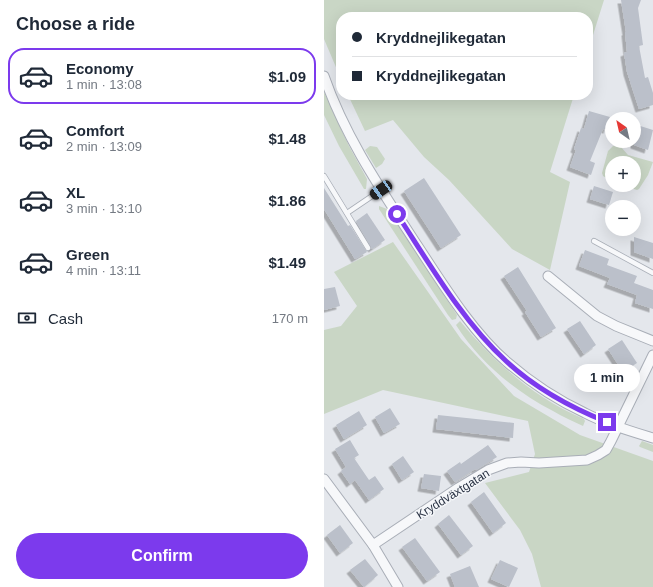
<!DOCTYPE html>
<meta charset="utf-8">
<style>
:root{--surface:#fff;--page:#f2f2f3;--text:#1f2937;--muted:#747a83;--line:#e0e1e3;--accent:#7c3aed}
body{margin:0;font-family:Helvetica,sans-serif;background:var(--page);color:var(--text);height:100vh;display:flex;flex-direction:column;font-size:15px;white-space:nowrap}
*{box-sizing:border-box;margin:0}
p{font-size:13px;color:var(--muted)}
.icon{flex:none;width:22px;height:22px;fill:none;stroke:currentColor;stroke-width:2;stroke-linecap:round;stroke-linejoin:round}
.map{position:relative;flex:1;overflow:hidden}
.panel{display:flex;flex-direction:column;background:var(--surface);width:324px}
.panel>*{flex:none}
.banner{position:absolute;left:12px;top:12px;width:257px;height:88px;border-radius:16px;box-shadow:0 4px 16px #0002;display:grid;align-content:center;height:88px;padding:0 16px;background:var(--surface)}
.needle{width:26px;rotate:326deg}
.buttons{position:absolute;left:281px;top:112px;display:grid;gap:8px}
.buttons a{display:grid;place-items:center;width:36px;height:36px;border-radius:50%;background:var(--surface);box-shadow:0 4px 16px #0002;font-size:20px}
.end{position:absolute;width:18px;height:18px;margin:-9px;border:5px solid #7c3aed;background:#fff;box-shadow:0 0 0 2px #fff}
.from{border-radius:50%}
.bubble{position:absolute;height:28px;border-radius:14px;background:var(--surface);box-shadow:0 4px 16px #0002;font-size:13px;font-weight:700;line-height:28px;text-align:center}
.car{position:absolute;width:12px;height:24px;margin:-12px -6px;border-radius:5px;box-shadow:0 0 3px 1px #0007;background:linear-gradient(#222 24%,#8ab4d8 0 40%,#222 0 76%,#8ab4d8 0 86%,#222 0)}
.banner b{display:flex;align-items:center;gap:14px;height:38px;font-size:15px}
.banner b+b{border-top:1px solid var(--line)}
.banner i{width:10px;height:10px;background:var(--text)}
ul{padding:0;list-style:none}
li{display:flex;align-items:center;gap:12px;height:56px;margin:0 8px 6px;padding:0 8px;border:2px solid transparent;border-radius:16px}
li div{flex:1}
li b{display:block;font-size:15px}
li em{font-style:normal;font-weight:700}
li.current{border-color:var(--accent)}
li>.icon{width:36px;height:36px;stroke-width:1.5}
h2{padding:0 16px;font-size:18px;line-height:48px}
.pay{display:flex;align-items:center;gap:10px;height:44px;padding:0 16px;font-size:15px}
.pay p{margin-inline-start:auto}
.primary-button{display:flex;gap:8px;margin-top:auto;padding:8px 16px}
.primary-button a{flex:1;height:46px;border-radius:24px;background:var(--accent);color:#fff;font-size:16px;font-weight:700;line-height:46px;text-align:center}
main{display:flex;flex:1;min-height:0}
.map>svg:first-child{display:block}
.green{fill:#c9d6c5}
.building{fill:#bbc0ca;filter:url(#shadow)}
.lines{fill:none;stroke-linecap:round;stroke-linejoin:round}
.lane-casing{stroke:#a9aeb7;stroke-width:6}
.street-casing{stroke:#a9aeb7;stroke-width:11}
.lane{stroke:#f7f8fa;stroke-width:4.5}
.street{stroke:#f7f8fa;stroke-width:9}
.route{stroke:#7c3aed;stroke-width:5}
.labels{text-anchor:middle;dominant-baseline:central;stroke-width:3;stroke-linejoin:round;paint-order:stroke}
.street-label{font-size:12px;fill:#2b3445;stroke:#f4f6f9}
</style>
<main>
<section class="panel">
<h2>Choose a ride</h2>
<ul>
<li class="current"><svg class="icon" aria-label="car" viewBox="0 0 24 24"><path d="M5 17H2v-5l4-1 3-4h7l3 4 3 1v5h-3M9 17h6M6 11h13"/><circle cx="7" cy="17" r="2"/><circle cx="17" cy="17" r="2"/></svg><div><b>Economy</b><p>1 min · 13:08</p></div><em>$1.09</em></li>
<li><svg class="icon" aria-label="car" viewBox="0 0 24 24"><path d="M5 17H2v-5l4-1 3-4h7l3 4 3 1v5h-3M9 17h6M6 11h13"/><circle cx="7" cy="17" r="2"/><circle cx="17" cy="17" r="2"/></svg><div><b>Comfort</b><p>2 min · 13:09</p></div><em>$1.48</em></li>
<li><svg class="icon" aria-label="car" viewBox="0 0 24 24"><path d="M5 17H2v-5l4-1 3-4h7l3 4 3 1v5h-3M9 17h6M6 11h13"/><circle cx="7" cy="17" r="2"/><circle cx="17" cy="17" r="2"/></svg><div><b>XL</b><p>3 min · 13:10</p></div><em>$1.86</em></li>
<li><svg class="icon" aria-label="car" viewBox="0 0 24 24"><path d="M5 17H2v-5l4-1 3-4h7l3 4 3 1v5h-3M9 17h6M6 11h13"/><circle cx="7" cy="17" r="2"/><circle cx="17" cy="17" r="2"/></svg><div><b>Green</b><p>4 min · 13:11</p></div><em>$1.49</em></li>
</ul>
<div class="pay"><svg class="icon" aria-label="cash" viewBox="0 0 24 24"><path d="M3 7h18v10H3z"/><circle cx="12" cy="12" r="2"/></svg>Cash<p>170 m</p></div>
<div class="primary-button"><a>Confirm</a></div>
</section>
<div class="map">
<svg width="329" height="587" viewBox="0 0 329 587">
<defs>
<filter id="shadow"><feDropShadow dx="-3.5" dy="3.5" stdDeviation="0" flood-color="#0004"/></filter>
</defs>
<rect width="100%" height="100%" fill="#e4e7ec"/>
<!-- green -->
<g class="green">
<polygon points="0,0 280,0 264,51 264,17 17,17 17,79 0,39"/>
<polygon points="0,92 25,146 43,179 42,189 40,189 15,146 0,115"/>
<polygon points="24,95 250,95 226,172 246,182 226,270 188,249 125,180 100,157 69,120 41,131"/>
<polygon points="46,146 53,147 61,159 58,164 52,168 41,150"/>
<polygon points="289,146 297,147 304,155 329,162 324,175 315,189 313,190 297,185 310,185 310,163 288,163 288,181 279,176 278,173 284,151"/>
<polygon points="55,206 63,209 133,315 132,319 128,320 124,315 55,209"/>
<polygon points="69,242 137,339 190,396 256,435 329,461 329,587 217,587 208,554 196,530 161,483 205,472 211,454 204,421 59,390 0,414 0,330 17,326 33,306 10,272"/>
<path d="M136,321C170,362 210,398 260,419L261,421L259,426C249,421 239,417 229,411C191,391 155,362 132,325Z"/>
<polygon points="318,441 329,445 329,452 316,447 315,446"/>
</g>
<!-- building -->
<g class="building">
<polygon points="297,0 317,0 314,8 319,45 315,46 321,78 324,77 329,93 329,105 315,109 303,72 300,53 303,52 301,32 302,32"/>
<polygon points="265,111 286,117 283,130 279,129 266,161 271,163 267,175 246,167 252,150 250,149 257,128 260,129"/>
<polygon points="310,124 329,130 324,150 310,145"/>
<polygon points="100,178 137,235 117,248 80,191"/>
<polygon points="270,186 289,192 285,205 266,199"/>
<polygon points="0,188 24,226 26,225 43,252 31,259 0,209"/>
<polygon points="43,213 61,240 48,249 32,221"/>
<polygon points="310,237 329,243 329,259 310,252"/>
<polygon points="261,250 285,259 283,265 313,276 310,283 329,290 329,309 311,303 313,295 283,284 286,278 255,266"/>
<polygon points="194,267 232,328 217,337 201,312 203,311 180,276"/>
<polygon points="11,287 16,306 0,310 0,289"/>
<polygon points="256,321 272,345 260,354 243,329"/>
<polygon points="298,340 313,363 299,372 284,349"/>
<polygon points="66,408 76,424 60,433 51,417"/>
<polygon points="35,411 43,425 20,439 12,425"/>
<polygon points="114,415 190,423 189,438 112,429"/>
<polygon points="26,440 35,455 30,458 45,480 51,476 60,489 45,500 31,480 26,484 17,471 22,467 11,449"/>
<polygon points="164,445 173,457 152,470 151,469 131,482 123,471 136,462 137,464"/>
<polygon points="79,456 90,472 78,480 68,464"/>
<polygon points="100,474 117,476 115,491 97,488"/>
<polygon points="160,492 182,523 169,533 147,502"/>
<polygon points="125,515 149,546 137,555 114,524"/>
<polygon points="16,525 29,543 16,553 3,535"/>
<polygon points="91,538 116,572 103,581 78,547"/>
<polygon points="41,559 54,575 40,587 26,570"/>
<polygon points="176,560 194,568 185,587 167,579"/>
<polygon points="146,566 155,587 131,587 126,574"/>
</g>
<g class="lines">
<!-- lane casing -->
<g class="lane-casing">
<g id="lane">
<polyline points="0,176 44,248"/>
<polyline points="23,213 57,190"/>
<polyline points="270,241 329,273"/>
</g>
</g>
<!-- street casing -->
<g class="street-casing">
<g id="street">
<path d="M0,76C21,137 58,191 93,245C118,283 148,332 183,362C206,382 233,400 261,413C282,424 306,431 329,438"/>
<polyline points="224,276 273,316 292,326 329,341"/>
<polyline points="0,479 49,545"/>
<polyline points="74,587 49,545 134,488 164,470 183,463 197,462 215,463 263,460 274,455 282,450 287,441 329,355"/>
</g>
</g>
<!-- lane -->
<use href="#lane" class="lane"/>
<!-- street -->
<use href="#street" class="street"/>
</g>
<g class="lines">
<!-- route -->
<path class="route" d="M73,214C105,263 139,322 182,361C210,387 248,408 283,422"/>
</g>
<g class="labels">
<!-- street labels -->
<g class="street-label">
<text transform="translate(129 494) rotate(-32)">Kryddväxtgatan</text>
</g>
</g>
</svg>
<div class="buttons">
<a><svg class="needle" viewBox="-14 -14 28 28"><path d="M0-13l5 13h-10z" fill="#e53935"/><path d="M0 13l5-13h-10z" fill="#747a83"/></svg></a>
<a>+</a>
<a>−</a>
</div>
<i class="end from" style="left:73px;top:214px"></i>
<i class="end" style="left:283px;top:422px"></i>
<div class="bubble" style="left:250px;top:364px;width:66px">1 min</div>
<i class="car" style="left:57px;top:190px;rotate:236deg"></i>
<div class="banner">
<b><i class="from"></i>Kryddnejlikegatan</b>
<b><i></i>Kryddnejlikegatan</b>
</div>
</div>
</main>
